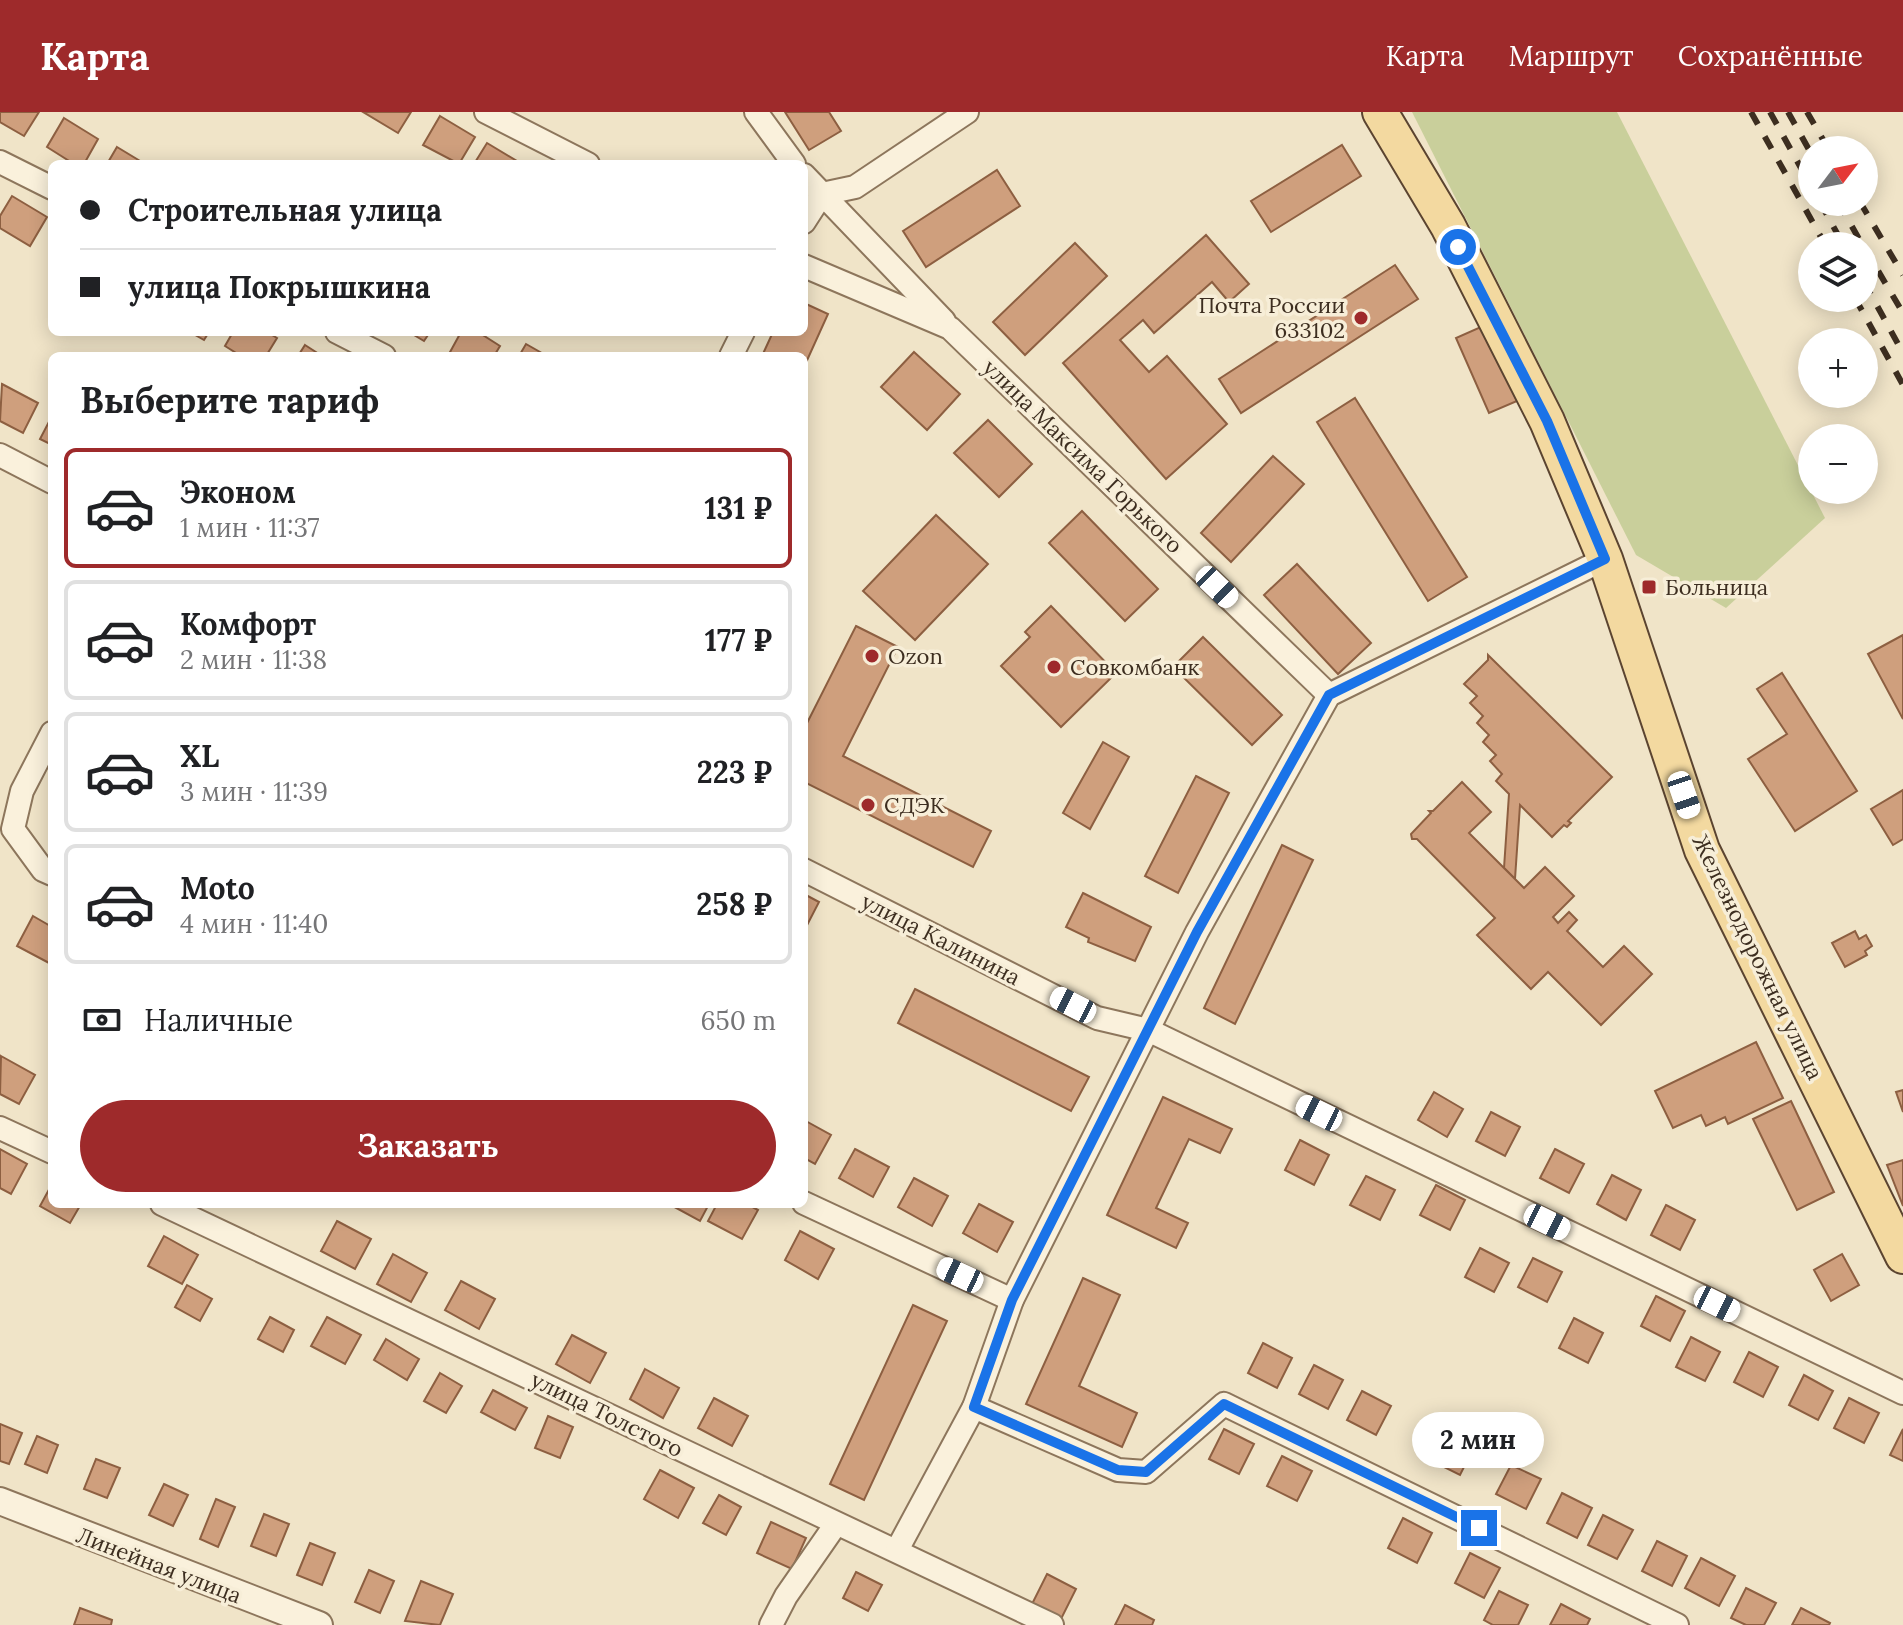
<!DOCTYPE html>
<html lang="ru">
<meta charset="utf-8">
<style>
:root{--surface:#fff;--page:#f6f6f6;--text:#202124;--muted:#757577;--line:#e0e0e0;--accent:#9e2a2b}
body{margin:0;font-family:Lora,serif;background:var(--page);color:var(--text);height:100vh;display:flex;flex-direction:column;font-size:30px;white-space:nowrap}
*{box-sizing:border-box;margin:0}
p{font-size:26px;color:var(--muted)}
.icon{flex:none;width:44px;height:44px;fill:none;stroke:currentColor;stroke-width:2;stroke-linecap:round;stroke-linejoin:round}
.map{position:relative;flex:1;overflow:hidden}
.drawer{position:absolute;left:48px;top:240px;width:760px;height:856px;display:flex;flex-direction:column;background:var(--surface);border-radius:12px;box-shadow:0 4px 20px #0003}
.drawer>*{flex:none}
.guide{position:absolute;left:48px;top:48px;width:760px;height:176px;border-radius:12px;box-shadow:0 4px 20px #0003;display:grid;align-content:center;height:176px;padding:0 32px;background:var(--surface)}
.needle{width:52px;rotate:58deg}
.buttons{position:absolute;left:1798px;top:24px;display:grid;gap:16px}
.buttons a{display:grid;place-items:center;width:80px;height:80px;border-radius:50%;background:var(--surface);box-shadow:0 4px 20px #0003;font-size:40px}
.end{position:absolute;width:36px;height:36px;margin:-18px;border:10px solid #1a73e8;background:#fff;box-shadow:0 0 0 4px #fff}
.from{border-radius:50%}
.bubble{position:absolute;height:56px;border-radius:28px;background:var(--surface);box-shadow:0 4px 20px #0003;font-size:26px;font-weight:700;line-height:56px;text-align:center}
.car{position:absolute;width:24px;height:48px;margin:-24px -12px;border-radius:10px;box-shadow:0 0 6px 2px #0007;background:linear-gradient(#fff 24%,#345 0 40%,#fff 0 76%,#345 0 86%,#fff 0)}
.guide b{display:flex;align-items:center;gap:28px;height:76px;font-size:30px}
.guide b+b{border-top:2px solid var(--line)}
.guide i{width:20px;height:20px;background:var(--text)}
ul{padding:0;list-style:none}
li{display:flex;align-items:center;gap:24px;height:120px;margin:0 16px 12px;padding:0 16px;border:4px solid var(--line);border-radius:12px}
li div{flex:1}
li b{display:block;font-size:30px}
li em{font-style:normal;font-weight:700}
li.on{border-color:var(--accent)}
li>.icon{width:72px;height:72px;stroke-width:1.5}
h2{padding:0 32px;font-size:36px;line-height:96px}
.pay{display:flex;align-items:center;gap:20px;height:88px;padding:0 32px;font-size:30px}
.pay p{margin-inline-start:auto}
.cta{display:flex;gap:16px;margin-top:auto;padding:16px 32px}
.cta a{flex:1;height:92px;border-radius:48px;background:var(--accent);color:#fff;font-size:32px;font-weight:700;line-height:92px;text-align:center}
header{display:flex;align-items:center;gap:48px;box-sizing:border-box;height:112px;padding:0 40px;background:var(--accent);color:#fff}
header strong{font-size:38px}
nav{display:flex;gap:44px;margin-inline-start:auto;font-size:28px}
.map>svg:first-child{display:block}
.green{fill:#c9cf9b}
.building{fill:#cf9f7d;stroke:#8d5f41;stroke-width:2}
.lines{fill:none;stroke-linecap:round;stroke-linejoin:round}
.minor-casing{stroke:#8d765c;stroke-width:26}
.tertiary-casing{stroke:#8d765c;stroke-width:30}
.primary-casing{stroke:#5b4430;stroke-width:38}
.minor{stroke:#faf1dc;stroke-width:22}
.tertiary{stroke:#faf1dc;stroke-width:26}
.primary{stroke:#f3d9a0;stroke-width:34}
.rail{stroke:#3d2e20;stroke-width:6;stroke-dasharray:14 14;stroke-linecap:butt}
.route{stroke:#1a73e8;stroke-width:10}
.poi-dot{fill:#9e2a2b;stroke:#f7eed8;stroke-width:3}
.labels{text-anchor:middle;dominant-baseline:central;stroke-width:7;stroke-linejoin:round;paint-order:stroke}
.poi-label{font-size:22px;fill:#3d2e20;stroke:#f7eed8;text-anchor:start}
.street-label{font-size:22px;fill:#3d2e20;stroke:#f7eed8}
</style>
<header>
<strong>Карта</strong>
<nav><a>Карта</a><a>Маршрут</a><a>Сохранённые</a></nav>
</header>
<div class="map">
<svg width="1903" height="1513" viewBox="0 0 1903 1513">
<rect width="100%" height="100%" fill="#f0e4c8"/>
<!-- green -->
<polygon class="green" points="1412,0 1617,0 1825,406 1726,496 1636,443"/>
<!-- building -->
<g class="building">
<polygon points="0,0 39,0 24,24 0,10"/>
<polygon points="363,0 411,0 398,21"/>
<polygon points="785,0 829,0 841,19 809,38"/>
<polygon points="440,4 475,25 459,52 423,33"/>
<polygon points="64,6 98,27 84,52 74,52 47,35"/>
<polygon points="487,31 522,52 474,52"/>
<polygon points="1342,33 1361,64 1271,120 1251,89"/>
<polygon points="117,35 145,52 107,52"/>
<polygon points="997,58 1020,94 926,155 903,119"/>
<polygon points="12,84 47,105 30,134 0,116 0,104"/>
<polygon points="1206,123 1249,172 1229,190 1212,170 1154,221 1143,208 1120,228 1149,260 1167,244 1227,312 1166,367 1063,251"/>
<polygon points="1075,131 1107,164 1025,243 993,210"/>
<polygon points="1395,153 1418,187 1241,301 1219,267"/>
<polygon points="804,191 828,202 804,255 804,244 762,244 773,220 804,220"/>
<polygon points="1483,214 1517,289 1489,301 1456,226"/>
<polygon points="190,220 209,220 204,228"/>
<polygon points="233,220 267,220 277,226 266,244 241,244 225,234"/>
<polygon points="409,220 430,220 424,229"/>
<polygon points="461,220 478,220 500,234 494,244 452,244 449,242"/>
<polygon points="526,232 547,244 519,244"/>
<polygon points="305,233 322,244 298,244"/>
<polygon points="914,240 960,282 927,318 881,275"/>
<polygon points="2,272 38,291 23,321 0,309"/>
<polygon points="1355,286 1467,465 1428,489 1317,310"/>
<polygon points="52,304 52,333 40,327"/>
<polygon points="988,308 1032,352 999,385 954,341"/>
<polygon points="1273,344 1304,372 1231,450 1201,421"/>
<polygon points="1082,399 1158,477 1125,509 1049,431"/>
<polygon points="936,403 988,452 915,528 863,479"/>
<polygon points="1297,452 1371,531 1338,562 1264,483"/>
<polygon points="1051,494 1116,561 1061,615 1001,554 1030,525 1025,520"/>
<polygon points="856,514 898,535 843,644 991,719 973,755 804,670 804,617"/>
<polygon points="1903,523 1903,607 1868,542"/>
<polygon points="1203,525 1282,603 1252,633 1173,555"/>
<polygon points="1488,543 1612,665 1568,709 1571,711 1567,715 1564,713 1552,725 1520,693 1515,767 1504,756 1509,682 1496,669 1502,662 1490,649 1496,643 1483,630 1489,623 1477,611 1483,604 1470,591 1477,584 1464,572 1488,548"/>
<polygon points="1782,561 1857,679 1795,719 1748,647 1787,622 1757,577"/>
<polygon points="1103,630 1129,645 1090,717 1063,701"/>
<polygon points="1196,664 1229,681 1178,781 1145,764"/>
<polygon points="1462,670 1491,700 1469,721 1524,776 1545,755 1574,784 1553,805 1558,811 1569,800 1577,808 1567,819 1603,855 1624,834 1652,862 1601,913 1548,860 1531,877 1477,823 1495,806 1417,727 1412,727 1411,722 1431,701 1429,699 1433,699"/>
<polygon points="1903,678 1903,727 1893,733 1871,697"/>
<polygon points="1282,733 1313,748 1235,912 1204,896"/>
<polygon points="1083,781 1151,815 1135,849 1088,830 1089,826 1066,815"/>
<polygon points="804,782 819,790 804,819"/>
<polygon points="33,804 52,815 51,852 17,834"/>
<polygon points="1855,819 1859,827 1866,823 1872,834 1865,839 1867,843 1845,855 1832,831"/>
<polygon points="915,877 1089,965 1071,999 898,911"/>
<polygon points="1756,930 1783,986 1728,1012 1725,1005 1706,1014 1701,1003 1673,1016 1655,979"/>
<polygon points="1,944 35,963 19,992 0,982"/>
<polygon points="1903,978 1903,1000 1896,980"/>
<polygon points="1434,980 1463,997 1447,1025 1418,1008"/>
<polygon points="1163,985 1232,1017 1220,1041 1189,1027 1156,1096 1188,1111 1176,1136 1107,1103"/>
<polygon points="1791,989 1834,1080 1797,1098 1753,1007"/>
<polygon points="1491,1000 1520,1015 1505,1044 1476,1029"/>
<polygon points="804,1008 831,1023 815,1052 804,1046"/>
<polygon points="1300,1028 1329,1043 1314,1073 1285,1058"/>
<polygon points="0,1037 27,1052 11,1082 0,1076"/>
<polygon points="855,1037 889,1055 873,1085 839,1066"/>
<polygon points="1555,1037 1584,1052 1569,1081 1540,1066"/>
<polygon points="1903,1048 1903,1094 1887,1053"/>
<polygon points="1612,1063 1641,1078 1626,1108 1597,1092"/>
<polygon points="1366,1064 1395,1078 1380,1108 1350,1093"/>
<polygon points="914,1066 948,1084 932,1114 898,1095"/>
<polygon points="52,1072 52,1092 81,1092 70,1111 40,1094"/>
<polygon points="1436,1073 1465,1088 1450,1118 1420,1103"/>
<polygon points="669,1092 709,1092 700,1109"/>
<polygon points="717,1092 747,1092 758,1098 742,1127 708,1109"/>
<polygon points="979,1092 1013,1110 997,1140 963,1121"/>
<polygon points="1666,1093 1695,1108 1680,1138 1651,1123"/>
<polygon points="337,1109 371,1127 355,1157 321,1139"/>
<polygon points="800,1119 834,1137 818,1167 785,1148"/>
<polygon points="164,1124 198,1143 182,1172 148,1154"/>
<polygon points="1480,1136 1509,1151 1494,1180 1465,1165"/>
<polygon points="393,1142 427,1161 411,1190 377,1172"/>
<polygon points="1842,1142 1859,1173 1831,1189 1814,1158"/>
<polygon points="1533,1146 1562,1160 1547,1190 1518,1175"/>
<polygon points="1083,1166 1120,1183 1079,1274 1137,1301 1122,1335 1026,1292"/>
<polygon points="461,1169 495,1187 479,1217 445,1198"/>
<polygon points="187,1173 212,1187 200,1209 175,1195"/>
<polygon points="1656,1184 1685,1199 1670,1229 1641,1214"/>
<polygon points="913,1193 947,1209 864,1388 830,1372"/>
<polygon points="270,1205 294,1218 283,1240 258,1227"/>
<polygon points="327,1205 361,1223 345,1252 311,1234"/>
<polygon points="1574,1206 1603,1221 1588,1251 1559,1236"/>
<polygon points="572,1223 606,1241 590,1271 556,1252"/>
<polygon points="1691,1225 1720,1240 1705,1269 1676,1255"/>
<polygon points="386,1227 419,1247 407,1268 374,1248"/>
<polygon points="1263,1231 1292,1246 1277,1276 1248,1261"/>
<polygon points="1749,1240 1778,1255 1763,1285 1734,1270"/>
<polygon points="1314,1253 1343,1268 1328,1297 1299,1282"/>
<polygon points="645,1257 679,1276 663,1306 630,1287"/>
<polygon points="440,1261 462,1274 446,1301 424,1289"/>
<polygon points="1804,1263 1833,1279 1818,1308 1789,1293"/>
<polygon points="493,1278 527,1296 515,1318 481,1300"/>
<polygon points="1362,1279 1391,1294 1376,1323 1347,1308"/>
<polygon points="714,1286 748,1304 732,1334 698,1316"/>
<polygon points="1849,1286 1879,1301 1864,1331 1834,1316"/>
<polygon points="548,1304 573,1315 560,1346 535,1336"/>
<polygon points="0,1312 22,1321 9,1352 0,1349"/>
<polygon points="1224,1317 1254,1332 1239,1362 1209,1347"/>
<polygon points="1903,1317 1903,1349 1890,1343"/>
<polygon points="1446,1318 1475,1333 1460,1363 1430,1348"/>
<polygon points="37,1324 58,1333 47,1361 25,1352"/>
<polygon points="1282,1344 1312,1359 1297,1389 1267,1374"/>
<polygon points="96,1347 120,1356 107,1386 84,1377"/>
<polygon points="1511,1353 1541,1367 1526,1397 1496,1382"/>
<polygon points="660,1358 694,1376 678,1406 644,1387"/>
<polygon points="164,1372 188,1383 173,1414 149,1403"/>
<polygon points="1562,1381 1592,1396 1577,1426 1547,1411"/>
<polygon points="719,1383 741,1395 726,1423 703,1411"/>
<polygon points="216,1387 235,1395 218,1435 200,1427"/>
<polygon points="264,1402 289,1412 276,1444 251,1434"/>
<polygon points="1603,1403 1633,1418 1617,1447 1588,1433"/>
<polygon points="1403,1406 1432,1421 1417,1451 1388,1436"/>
<polygon points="771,1410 806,1426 792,1457 757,1441"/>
<polygon points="1657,1429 1687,1444 1672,1474 1642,1459"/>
<polygon points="310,1431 335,1441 322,1473 297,1463"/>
<polygon points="1470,1441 1500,1456 1484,1486 1455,1471"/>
<polygon points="1701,1446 1735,1464 1719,1494 1685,1476"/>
<polygon points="369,1458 394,1469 380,1501 355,1490"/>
<polygon points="856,1460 882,1473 868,1499 843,1486"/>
<polygon points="1047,1462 1076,1477 1061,1507 1032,1492"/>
<polygon points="421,1469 453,1482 440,1513 405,1509"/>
<polygon points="1746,1476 1776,1491 1764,1513 1746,1513 1731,1506"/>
<polygon points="1499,1479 1528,1493 1518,1513 1493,1513 1484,1508"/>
<polygon points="1561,1492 1590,1507 1587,1513 1550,1513"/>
<polygon points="1125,1493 1154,1508 1152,1513 1115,1513"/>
<polygon points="80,1496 112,1508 111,1513 74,1513"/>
<polygon points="1801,1496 1830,1511 1829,1513 1792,1513"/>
</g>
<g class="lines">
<!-- minor casing -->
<g class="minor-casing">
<g id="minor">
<polyline points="486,0 588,52"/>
<polyline points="756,0 794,52"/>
<polyline points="0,50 52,76"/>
<polyline points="804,63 944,209"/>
<polyline points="804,110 822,82 855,75 967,0"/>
<polyline points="804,154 950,216 1329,583"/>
<polyline points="337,220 384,244"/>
<polyline points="731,244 743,220"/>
<polyline points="0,343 52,370"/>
<polyline points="52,621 22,679 13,717 43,758 52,762"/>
<polyline points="804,758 1097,906 1148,918 1903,1281"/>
<polyline points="0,1016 52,1040"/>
<polyline points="804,1091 1012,1188"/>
<polyline points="162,1092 1052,1513"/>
<polyline points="974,1295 1118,1358 1146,1360 1224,1292 1677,1513"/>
<polyline points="897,1438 974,1295 1012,1188 1197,820 1329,583 1605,447"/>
<polyline points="771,1513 786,1484 836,1412"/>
</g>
</g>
<!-- tertiary casing -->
<g class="tertiary-casing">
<polyline id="tertiary" points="0,1389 319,1513"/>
</g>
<!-- primary casing -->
<g class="primary-casing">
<polyline id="primary" points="1380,0 1448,114 1547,309 1605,447 1702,738 1903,1144"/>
</g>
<!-- minor -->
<use href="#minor" class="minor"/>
<!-- tertiary -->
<use href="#tertiary" class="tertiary"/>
<!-- primary -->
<use href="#primary" class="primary"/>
<!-- rail -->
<g class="rail">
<polyline points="1751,0 1826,134"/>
<polyline points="1770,0 1812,76"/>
<polyline points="1788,0 1812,43"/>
<polyline points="1807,0 1829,38"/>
<polyline points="1820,90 1844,134"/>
<polyline points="1838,90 1863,134"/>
<polyline points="1860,90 1903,163"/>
<polyline points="1864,135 1903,201"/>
<polyline points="1864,170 1903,241"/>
<polyline points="1855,186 1903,273"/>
</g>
</g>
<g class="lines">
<!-- route -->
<polyline class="route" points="1458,135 1547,309 1605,447 1329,583 1197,820 1012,1188 974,1295 1118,1358 1146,1360 1224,1292 1479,1416"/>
</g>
<!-- markers -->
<g class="poi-dot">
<circle cx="1361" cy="206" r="8"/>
<rect x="1641" y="467" width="16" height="16" rx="4"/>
<circle cx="872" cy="544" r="8"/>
<circle cx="1054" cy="555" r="8"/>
<circle cx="868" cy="693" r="8"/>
</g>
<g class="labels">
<!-- poi labels -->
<g class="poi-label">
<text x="1345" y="193" text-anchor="end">Почта России<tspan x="1345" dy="25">633102</tspan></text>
<text x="1665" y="475">Больница</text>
<text x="888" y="544">Ozon</text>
<text x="1070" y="555">Совкомбанк</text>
<text x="884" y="693">СДЭК</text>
</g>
<!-- street labels -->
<g class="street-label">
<text transform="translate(1083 344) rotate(44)">улица Максима Горького</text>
<text transform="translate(941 827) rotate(27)">улица Калинина</text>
<text transform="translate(1758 845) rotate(64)">Железнодорожная улица</text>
<text transform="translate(607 1302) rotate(26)">улица Толстого</text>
<text transform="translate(159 1453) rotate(21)">Линейная улица</text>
</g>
</g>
</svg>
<div class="buttons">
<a><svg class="needle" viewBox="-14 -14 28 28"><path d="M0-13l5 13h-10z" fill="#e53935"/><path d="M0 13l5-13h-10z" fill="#757577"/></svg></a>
<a><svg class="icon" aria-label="layers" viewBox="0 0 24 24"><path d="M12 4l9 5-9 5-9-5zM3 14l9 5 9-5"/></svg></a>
<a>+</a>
<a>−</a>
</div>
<i class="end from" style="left:1458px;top:135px"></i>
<i class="end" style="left:1479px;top:1416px"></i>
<div class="bubble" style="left:1412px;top:1300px;width:132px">2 мин</div>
<i class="car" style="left:1217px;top:475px;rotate:134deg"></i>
<i class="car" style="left:1684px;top:683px;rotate:161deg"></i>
<i class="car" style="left:1073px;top:893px;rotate:297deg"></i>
<i class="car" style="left:1319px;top:1001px;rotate:296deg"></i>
<i class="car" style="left:1547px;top:1110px;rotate:116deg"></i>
<i class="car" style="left:960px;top:1163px;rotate:295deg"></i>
<i class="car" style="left:1717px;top:1192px;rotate:116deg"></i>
<div class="guide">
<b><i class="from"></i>Строительная улица</b>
<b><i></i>улица Покрышкина</b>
</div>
<section class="drawer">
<h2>Выберите тариф</h2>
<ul>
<li class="on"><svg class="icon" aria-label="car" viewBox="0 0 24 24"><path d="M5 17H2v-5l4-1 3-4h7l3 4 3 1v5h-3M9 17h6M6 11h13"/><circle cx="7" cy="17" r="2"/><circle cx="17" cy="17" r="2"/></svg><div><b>Эконом</b><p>1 мин · 11:37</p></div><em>131 ₽</em></li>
<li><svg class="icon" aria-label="car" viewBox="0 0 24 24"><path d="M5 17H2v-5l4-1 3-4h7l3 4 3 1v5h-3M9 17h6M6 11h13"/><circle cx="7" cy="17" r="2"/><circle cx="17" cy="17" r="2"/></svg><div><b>Комфорт</b><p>2 мин · 11:38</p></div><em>177 ₽</em></li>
<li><svg class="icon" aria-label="car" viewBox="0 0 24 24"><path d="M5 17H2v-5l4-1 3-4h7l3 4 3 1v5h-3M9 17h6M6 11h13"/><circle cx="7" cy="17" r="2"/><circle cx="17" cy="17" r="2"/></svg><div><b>XL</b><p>3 мин · 11:39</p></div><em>223 ₽</em></li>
<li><svg class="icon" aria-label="car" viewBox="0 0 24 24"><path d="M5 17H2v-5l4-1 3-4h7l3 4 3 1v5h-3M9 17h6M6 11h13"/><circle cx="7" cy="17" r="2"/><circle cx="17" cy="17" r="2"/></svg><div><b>Moto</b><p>4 мин · 11:40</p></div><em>258 ₽</em></li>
</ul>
<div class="pay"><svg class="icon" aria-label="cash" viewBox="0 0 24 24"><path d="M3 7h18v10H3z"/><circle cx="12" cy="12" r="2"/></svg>Наличные<p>650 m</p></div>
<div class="cta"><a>Заказать</a></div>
</section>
</div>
